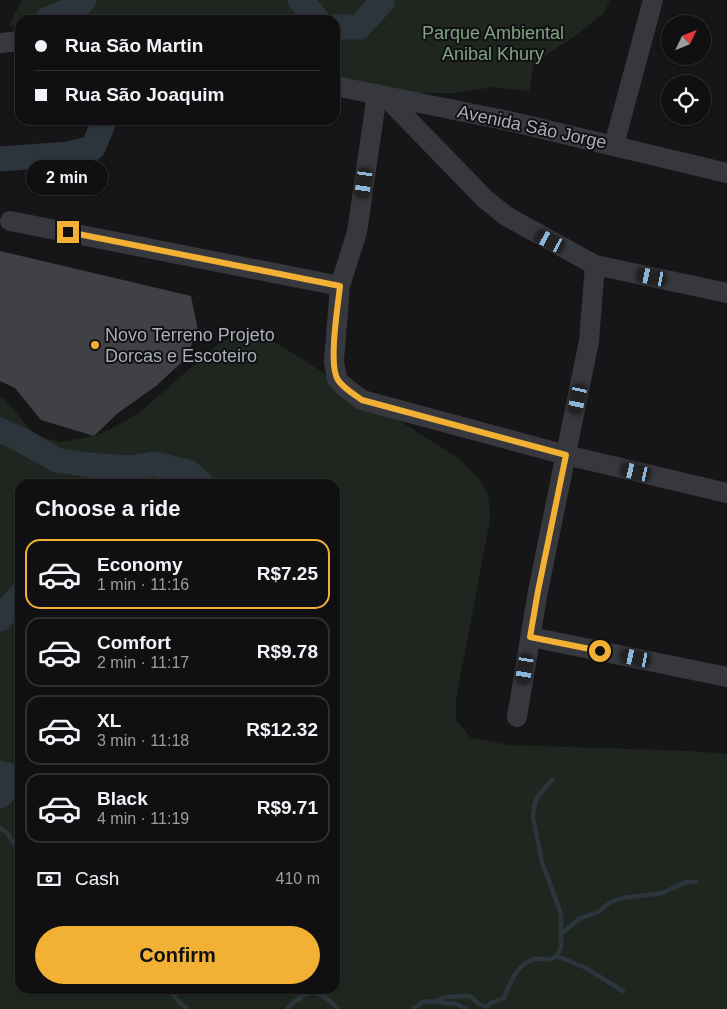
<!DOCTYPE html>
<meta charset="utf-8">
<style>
:root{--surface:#101012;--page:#19191b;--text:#f1f3f6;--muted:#9c9d9f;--line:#303032;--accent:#f2b134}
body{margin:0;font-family:Helvetica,sans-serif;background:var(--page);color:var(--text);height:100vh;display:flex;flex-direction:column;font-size:19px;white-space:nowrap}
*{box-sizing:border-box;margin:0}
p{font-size:16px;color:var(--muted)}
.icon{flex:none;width:28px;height:28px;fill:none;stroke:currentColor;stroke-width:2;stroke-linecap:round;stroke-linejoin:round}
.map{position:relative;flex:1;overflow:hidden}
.panel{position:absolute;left:15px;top:479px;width:325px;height:515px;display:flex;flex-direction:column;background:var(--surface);border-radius:15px;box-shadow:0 1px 4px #0004,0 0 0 1px var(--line)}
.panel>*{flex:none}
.hud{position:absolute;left:15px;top:15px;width:325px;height:110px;border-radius:15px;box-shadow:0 1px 4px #0004,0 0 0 1px var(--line);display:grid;align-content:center;height:110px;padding:0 20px;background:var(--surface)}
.needle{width:32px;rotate:47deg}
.buttons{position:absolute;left:661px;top:15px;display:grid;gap:10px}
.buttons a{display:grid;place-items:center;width:50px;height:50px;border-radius:50%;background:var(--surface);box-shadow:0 1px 4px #0004,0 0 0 1px var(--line);font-size:25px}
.end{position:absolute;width:22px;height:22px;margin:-11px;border:6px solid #f2b134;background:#111;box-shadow:0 0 0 2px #111}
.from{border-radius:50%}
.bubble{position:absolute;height:35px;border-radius:18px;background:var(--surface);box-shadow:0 1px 4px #0004,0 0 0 1px var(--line);font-size:16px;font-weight:600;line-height:35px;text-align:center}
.car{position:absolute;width:15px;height:30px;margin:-15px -8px;border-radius:6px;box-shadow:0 0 4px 1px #0007;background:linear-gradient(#222 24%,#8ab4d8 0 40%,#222 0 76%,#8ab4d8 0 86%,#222 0)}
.hud b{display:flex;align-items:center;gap:18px;height:48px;font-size:19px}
.hud b+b{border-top:1px solid var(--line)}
.hud i{width:12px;height:12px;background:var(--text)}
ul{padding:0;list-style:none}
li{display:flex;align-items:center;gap:15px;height:70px;margin:0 10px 8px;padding:0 10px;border:2px solid var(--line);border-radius:15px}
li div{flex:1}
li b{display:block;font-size:19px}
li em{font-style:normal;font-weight:600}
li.selected{border-color:var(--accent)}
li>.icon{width:45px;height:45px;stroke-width:1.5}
h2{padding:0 20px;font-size:22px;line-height:60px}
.pay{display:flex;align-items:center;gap:12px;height:55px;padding:0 20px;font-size:19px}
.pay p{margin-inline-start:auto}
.cta{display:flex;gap:10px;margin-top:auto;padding:10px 20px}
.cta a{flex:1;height:58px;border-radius:30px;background:var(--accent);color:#111;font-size:20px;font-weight:600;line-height:58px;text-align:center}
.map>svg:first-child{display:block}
.green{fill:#1e261f;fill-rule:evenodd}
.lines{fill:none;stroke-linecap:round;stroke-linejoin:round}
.stream{stroke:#2c353c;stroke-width:4.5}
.river{stroke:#2c353c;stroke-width:25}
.building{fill:#404145}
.minor{stroke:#37383d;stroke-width:20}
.route{stroke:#f2b134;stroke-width:6}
.poi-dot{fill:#f2b134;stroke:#111113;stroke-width:2}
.labels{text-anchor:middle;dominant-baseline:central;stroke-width:4;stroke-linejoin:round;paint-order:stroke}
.park-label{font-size:18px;fill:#7fa381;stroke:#111113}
.street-label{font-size:18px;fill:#a8adb8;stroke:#111113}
.poi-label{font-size:18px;fill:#a8adb8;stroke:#111113;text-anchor:start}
</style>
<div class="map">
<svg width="727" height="1009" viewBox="0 0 727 1009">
<rect width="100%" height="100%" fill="#161618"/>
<!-- green -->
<g class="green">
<polygon points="22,0 610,0 604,13 575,36 534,63 529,91 493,87 457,93 409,93 335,83 335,20 20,20 20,36 20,26 9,25"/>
<path d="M249,333L280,345L461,460C483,483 490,486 490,520L456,699V720L471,738L509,745L690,751L727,754V1009H0V396L4,399L30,429L42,437L60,442L94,436L115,427L141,411L216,346L231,337ZM20,484H335V989H20Z"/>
</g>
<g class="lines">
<!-- stream -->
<g class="stream">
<polyline points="0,828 7,833 20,853"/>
<polyline points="561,934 579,919 598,912 611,902 622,898 663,893 686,882 696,882"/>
<polyline points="557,956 584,967 623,991"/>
<polyline points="169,989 177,1000 187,1009"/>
<path d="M435,1001L446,997L470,996L479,1004L486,1007L491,1003L504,998C510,983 517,964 534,959C544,957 544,963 557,956L561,947V914L542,862L533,817L534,807L537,797L552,780"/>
<path d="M287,1009C309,988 316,986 338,1009"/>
<polyline points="413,1009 424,1001 457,1004 467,1009"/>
</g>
<!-- river -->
<g class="river">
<polyline points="300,0 318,20"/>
<polyline points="46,20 76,8 84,0"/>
<polyline points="335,27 359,27 382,2 381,0"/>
<polyline points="0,159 69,154 93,148 103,124 100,120"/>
<polyline points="0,430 23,441 57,460 88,465 130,468 154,464 188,472 202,484"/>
<polyline points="0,619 20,595"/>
<polyline points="0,773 17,778 0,796"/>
</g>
</g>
<!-- building -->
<polygon class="building" points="0,251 191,296 198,331 184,360 156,386 118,413 94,436 41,420 15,388 0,381"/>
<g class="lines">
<!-- minor -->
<g class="minor">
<polyline points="0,43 20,41"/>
<polyline points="335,86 509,121 727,173"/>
<polyline points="377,94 357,232 340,286 334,361 337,379 346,388 362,400 566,455 727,493"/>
<polyline points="385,96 485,199 506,216 595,265 727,293"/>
<polyline points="614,145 653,0"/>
<polyline points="10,221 340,286"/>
<polyline points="531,637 727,677"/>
<polyline points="517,717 538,591 589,341 595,265"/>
</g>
</g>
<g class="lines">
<!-- route -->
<path class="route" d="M68,232L340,286C338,306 328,365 338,380C344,389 354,394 362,400L566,455L538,591L530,637L600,651"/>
</g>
<!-- markers -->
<circle class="poi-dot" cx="95" cy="345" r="5"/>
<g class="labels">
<!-- park labels -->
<g class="park-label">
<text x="493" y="33">Parque Ambiental<tspan x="493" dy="21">Anibal Khury</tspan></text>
</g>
<!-- street labels -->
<g class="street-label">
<text transform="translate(532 127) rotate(12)">Avenida São Jorge</text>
</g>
<!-- poi labels -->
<g class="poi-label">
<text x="105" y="335">Novo Terreno Projeto<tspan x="105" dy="21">Dorcas e Escoteiro</tspan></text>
</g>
</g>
</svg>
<div class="buttons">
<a><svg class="needle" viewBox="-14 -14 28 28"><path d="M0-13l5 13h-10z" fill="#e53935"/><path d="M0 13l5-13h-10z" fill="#9c9d9f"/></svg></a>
<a><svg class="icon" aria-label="locate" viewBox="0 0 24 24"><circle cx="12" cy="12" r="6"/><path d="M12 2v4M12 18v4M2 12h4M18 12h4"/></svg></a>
</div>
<i class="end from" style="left:600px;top:651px"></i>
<i class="end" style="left:68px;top:232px"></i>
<div class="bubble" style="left:26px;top:160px;width:82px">2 min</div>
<i class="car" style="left:364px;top:183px;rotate:188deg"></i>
<i class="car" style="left:550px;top:241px;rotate:298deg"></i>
<i class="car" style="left:652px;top:277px;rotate:282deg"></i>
<i class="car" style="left:578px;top:399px;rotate:192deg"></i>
<i class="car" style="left:636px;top:472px;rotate:283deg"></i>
<i class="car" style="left:636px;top:658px;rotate:282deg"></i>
<i class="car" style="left:525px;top:669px;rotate:190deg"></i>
<div class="hud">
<b><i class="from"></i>Rua São Martin</b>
<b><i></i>Rua São Joaquim</b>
</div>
<section class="panel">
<h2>Choose a ride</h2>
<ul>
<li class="selected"><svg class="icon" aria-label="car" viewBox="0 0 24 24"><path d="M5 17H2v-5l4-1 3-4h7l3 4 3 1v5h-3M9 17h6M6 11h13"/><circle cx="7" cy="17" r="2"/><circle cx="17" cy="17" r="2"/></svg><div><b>Economy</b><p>1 min · 11:16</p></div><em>R$7.25</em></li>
<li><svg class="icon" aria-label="car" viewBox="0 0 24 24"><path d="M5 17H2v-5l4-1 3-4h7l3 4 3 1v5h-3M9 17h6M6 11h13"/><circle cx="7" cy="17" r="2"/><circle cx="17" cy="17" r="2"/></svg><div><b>Comfort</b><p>2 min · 11:17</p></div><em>R$9.78</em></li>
<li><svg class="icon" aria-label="car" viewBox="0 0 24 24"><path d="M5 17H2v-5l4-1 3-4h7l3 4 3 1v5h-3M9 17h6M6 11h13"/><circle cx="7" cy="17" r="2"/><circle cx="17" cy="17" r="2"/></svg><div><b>XL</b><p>3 min · 11:18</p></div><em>R$12.32</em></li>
<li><svg class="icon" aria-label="car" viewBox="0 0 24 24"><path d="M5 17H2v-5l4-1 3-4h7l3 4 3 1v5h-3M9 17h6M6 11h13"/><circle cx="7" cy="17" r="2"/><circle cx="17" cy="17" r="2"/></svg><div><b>Black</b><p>4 min · 11:19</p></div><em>R$9.71</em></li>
</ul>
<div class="pay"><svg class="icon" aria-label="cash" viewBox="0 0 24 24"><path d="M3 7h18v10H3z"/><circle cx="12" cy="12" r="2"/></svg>Cash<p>410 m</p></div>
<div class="cta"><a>Confirm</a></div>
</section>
</div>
